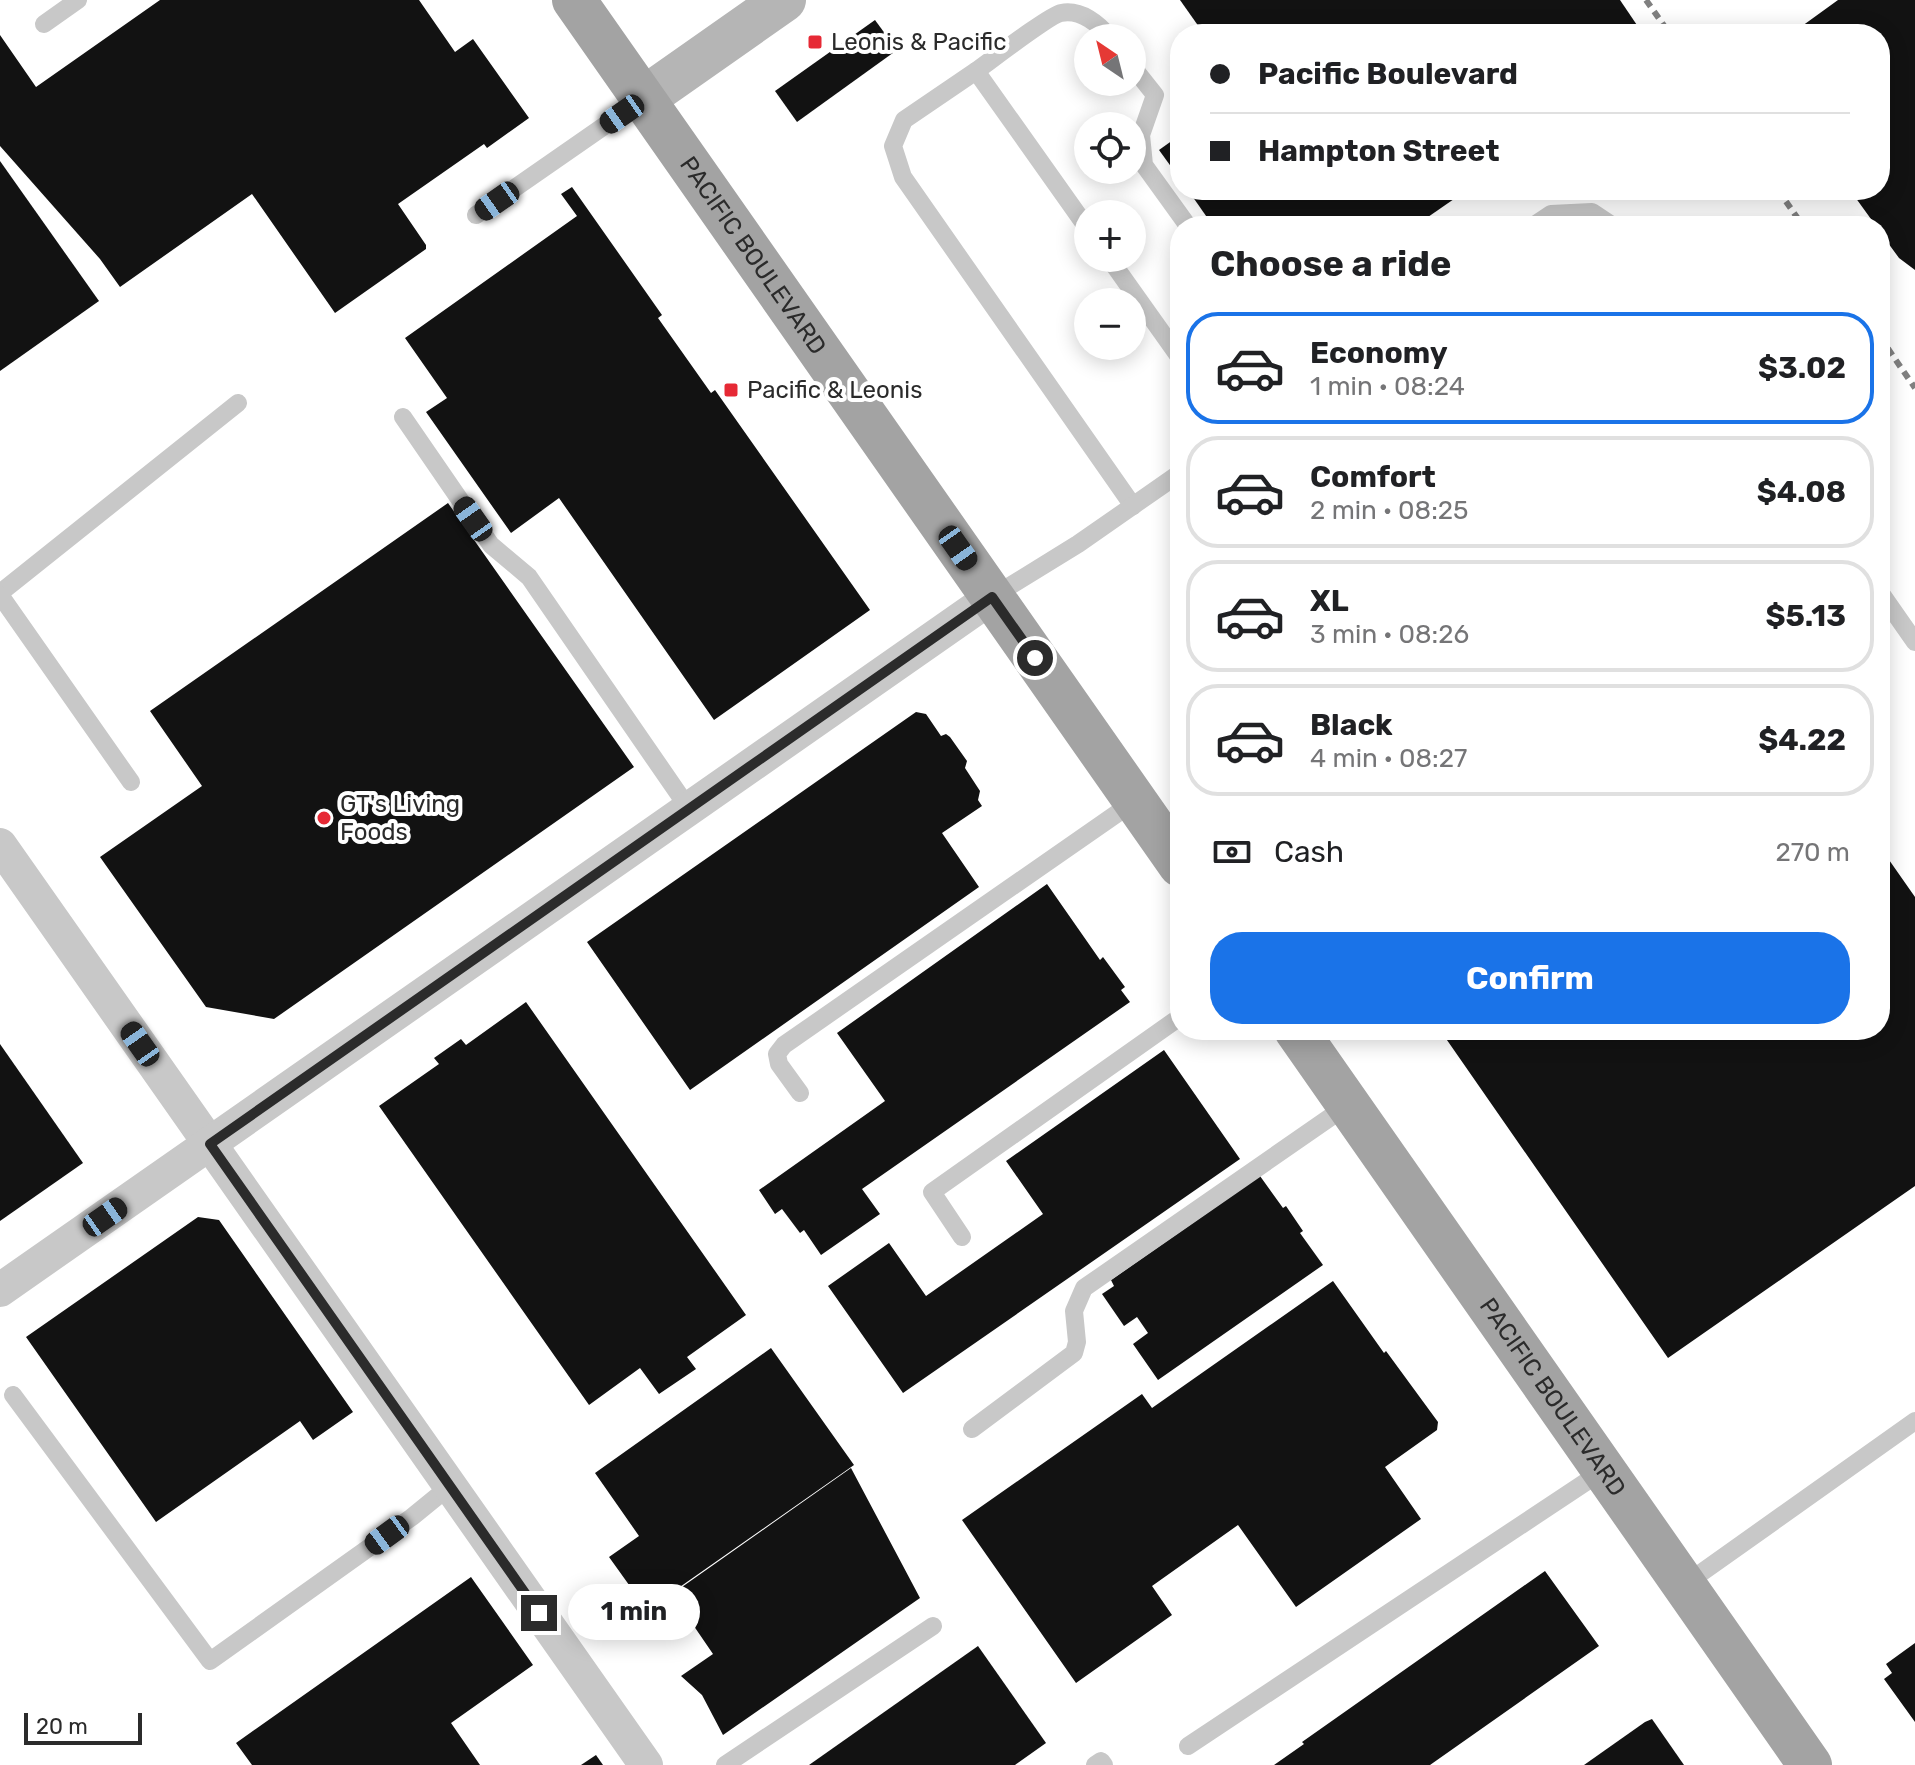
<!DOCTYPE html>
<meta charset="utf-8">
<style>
:root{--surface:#fff;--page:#f6f6f6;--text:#202124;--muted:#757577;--line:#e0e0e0;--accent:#1a73e8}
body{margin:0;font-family:Rubik,sans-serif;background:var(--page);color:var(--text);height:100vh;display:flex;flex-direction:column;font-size:30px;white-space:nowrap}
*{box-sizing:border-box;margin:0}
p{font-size:26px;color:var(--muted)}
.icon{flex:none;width:44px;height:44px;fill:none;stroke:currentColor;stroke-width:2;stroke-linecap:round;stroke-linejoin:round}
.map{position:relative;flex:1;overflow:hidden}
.side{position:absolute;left:1170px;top:216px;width:720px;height:824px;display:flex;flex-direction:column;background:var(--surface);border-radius:32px;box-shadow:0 4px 20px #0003}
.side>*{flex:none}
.banner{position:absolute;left:1170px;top:24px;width:720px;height:176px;border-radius:32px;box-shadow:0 4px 20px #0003;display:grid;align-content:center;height:176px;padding:0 40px;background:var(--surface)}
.needle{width:52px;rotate:325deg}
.tools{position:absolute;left:1074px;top:24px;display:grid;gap:16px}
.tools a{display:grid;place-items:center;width:72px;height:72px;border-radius:50%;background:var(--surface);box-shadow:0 4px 20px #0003;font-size:40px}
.scale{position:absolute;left:24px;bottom:20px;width:118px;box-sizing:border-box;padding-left:8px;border:4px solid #2b2b2b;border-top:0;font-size:22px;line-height:28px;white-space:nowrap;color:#2b2b2b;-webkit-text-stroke:6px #fff;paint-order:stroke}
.end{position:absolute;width:36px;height:36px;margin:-18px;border:10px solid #2b2b2b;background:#fff;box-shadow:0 0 0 4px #fff}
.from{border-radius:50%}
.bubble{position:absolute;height:56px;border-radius:28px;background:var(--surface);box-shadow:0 4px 20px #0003;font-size:26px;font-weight:700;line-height:56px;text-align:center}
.car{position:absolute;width:24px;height:48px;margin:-24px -12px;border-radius:10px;box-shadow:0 0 6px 2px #0007;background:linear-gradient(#222 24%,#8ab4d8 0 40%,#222 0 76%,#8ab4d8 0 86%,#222 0)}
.banner b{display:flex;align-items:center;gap:28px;height:76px;font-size:30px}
.banner b+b{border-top:2px solid var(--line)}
.banner i{width:20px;height:20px;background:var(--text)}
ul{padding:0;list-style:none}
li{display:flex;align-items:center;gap:24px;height:112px;margin:0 16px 12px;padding:0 24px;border:4px solid var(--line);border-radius:32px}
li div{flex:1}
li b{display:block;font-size:30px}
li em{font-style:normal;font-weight:700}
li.current{border-color:var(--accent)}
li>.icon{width:72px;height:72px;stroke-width:1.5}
h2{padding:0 40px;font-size:36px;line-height:96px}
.pay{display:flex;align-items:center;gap:20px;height:88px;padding:0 40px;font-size:30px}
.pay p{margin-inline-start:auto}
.action{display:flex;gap:16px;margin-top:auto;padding:16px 40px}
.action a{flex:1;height:92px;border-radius:32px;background:var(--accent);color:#fff;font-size:32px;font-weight:700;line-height:92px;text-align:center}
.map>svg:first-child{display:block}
.building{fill:#121212}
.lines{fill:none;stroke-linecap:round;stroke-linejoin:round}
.lane{stroke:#c8c8c8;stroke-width:18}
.street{stroke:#c8c8c8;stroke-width:34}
.secondary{stroke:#b5b5b5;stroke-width:44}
.primary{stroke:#a3a3a3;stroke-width:44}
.rail{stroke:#808080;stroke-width:6;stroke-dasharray:8 6;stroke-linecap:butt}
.route{stroke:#2b2b2b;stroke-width:10}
.poi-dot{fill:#e62935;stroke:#fff;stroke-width:3}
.labels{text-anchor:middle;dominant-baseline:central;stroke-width:8;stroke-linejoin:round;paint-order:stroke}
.poi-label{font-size:24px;fill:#2b2b2b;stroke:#fff;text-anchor:start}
.street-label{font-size:24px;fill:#2b2b2b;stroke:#fff}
</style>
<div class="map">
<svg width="1915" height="1765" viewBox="0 0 1915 1765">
<rect width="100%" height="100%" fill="#fff"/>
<!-- building -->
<g class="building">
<polygon points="160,0 419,0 455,52 473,39 529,118 487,148 484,144 398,204 426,245 426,249 335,313 252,194 120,287 100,259 0,146 0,35 36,87"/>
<polygon points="1180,0 1620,0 1643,34 1204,34"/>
<polygon points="1838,0 1915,0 1915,270 1899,258 1880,232 1880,226 1876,226 1850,190 1880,190 1880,34 1791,34"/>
<polygon points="875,20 897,50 797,122 775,91"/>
<polygon points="1180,135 1180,179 1159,150"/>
<polygon points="0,161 99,301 0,371"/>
<polygon points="572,187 662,315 658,318 711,393 715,390 870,610 714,720 559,498 511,533 426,412 447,398 405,338 577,216 561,194"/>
<polygon points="1188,190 1467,190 1415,226 1213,226"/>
<polygon points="448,503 634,767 274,1019 206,1007 100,857 202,786 150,711"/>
<polygon points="916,712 926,714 941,736 946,734 950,737 967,761 965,768 980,791 978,800 982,806 942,833 979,887 690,1090 587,942"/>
<polygon points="1880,847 1915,897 1915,1186 1668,1358 1440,1030 1880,1030"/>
<polygon points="1047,884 1100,960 1103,957 1125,987 1121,990 1130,1002 862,1189 880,1214 821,1255 804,1230 800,1233 782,1209 775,1214 759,1190 885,1101 837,1033"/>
<polygon points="526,1002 746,1315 687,1357 696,1369 659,1394 640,1368 589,1405 379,1106 439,1064 434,1058 461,1039 466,1045"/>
<polygon points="0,1044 83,1163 0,1221"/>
<polygon points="1164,1050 1240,1159 903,1393 828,1286 889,1243 926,1296 1043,1214 1006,1161"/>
<polygon points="1260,1176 1283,1208 1286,1206 1303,1231 1300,1233 1323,1265 1158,1380 1133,1344 1148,1333 1137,1317 1124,1326 1102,1294 1114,1286 1111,1280"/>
<polygon points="198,1217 219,1220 353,1412 313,1440 300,1421 156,1522 26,1337"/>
<polygon points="1333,1281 1384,1353 1386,1351 1438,1422 1437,1430 1385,1467 1421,1519 1296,1607 1238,1525 1152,1586 1172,1615 1076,1683 962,1520 1142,1394 1152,1408"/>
<polygon points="771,1348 854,1465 647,1610 609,1557 639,1536 595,1473"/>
<polygon points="851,1468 920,1598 723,1735 702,1695 681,1676 713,1654 672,1594"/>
<polygon points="1545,1571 1599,1646 1430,1765 1274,1765 1304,1744 1302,1742"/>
<polygon points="471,1577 533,1665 451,1723 480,1765 252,1765 236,1743"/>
<polygon points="1915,1643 1915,1722 1884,1679 1892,1673 1886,1664"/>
<polygon points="978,1646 1046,1743 1015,1765 809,1765"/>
<polygon points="1652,1719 1684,1765 1584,1765 1645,1722"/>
<polygon points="596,1755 603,1765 581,1765"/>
</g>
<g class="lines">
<!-- lane -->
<g class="lane">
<polyline points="44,24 78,0"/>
<polyline points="1132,66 1155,95 1141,135 1144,165 1188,226"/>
<path d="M976,71C990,61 1050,15 1061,13C1081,9 1099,24 1110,38"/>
<polyline points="476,215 643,99"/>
<polyline points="1533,226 1551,214 1592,212 1613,226"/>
<polyline points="1088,229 976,71 904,120 893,146 903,177 1133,506"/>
<polyline points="1109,258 1180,358"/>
<polyline points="403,417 491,545 529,577 689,809"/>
<polyline points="1880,592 1915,642"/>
<polyline points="0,593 238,403"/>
<polyline points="0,595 131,782"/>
<polyline points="992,597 1078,544 1180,473"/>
<polyline points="800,1093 779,1064 777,1054 784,1045 1135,801"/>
<polyline points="962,1237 932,1192 1180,1017"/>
<polyline points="13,1395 210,1661 412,1517 450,1486"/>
<polyline points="972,1429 1074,1353 1077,1342 1074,1311 1084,1288 1348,1105"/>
<polyline points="1684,1585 1915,1421"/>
<polyline points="1188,1746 1604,1470"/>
<polyline points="725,1765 933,1626"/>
<polyline points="1095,1765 1101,1761 1104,1765"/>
</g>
<!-- street -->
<g class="street">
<polyline points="0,845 646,1765"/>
<polyline points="0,1290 992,597"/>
</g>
<!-- secondary -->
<polyline class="secondary" points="643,99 784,0"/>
<!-- primary -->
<g class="primary">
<path id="s1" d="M574,0L1180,865"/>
<path id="s2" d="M1296,1030L1810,1765"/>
</g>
<!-- rail -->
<g class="rail">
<polyline points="1646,0 1670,34"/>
<polyline points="1778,190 1803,226"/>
<polyline points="1880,337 1915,388"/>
</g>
</g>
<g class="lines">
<!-- route -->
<polyline class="route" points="539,1613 210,1144 992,597 1035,658"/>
</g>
<!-- markers -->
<g class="poi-dot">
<rect x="807" y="34" width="16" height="16" rx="4"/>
<rect x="723" y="382" width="16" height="16" rx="4"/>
<circle cx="324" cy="818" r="8"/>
</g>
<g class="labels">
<!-- poi labels -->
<g class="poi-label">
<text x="831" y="42">Leonis &amp; Pacific</text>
<text x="747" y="390">Pacific &amp; Leonis</text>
<text x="340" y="804">GT's Living<tspan x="340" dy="28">Foods</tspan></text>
</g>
<!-- street labels -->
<g class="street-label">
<text stroke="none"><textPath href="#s1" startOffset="312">PACIFIC BOULEVARD</textPath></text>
<text stroke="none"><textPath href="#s2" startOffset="448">PACIFIC BOULEVARD</textPath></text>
</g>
</g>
</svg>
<div class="tools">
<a><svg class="needle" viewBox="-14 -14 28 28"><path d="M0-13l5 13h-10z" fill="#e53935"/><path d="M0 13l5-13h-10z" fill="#757577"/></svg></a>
<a><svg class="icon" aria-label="locate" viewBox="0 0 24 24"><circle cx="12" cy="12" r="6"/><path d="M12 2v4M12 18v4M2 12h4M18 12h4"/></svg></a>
<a>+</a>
<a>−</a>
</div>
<div class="scale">20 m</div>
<i class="end from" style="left:1035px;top:658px"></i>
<i class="end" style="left:539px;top:1613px"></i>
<div class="bubble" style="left:568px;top:1584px;width:132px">1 min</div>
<i class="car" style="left:622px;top:114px;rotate:235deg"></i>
<i class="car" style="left:497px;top:201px;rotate:235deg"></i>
<i class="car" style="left:473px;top:519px;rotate:325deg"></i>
<i class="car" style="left:958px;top:548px;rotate:145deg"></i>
<i class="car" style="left:140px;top:1044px;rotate:325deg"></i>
<i class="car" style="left:105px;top:1217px;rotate:55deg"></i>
<i class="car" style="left:387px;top:1535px;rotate:234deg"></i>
<div class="banner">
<b><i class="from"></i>Pacific Boulevard</b>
<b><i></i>Hampton Street</b>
</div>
<section class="side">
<h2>Choose a ride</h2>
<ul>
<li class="current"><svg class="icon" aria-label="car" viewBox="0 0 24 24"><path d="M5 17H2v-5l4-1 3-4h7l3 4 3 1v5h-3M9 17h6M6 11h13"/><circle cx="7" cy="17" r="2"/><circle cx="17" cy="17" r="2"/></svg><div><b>Economy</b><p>1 min · 08:24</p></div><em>$3.02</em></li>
<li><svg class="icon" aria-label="car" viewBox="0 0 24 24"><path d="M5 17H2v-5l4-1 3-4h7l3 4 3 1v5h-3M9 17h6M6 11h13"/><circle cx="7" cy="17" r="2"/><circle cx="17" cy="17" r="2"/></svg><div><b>Comfort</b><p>2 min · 08:25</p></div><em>$4.08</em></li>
<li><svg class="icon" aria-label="car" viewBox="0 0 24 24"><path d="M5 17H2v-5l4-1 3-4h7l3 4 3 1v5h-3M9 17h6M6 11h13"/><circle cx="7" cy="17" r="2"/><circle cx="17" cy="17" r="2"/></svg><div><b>XL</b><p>3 min · 08:26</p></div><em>$5.13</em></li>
<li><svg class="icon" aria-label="car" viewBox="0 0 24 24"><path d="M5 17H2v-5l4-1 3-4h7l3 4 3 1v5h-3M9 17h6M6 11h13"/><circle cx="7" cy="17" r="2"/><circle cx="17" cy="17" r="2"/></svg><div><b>Black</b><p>4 min · 08:27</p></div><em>$4.22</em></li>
</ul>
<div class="pay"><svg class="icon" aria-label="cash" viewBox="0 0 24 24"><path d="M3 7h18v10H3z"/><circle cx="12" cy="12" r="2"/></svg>Cash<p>270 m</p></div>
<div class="action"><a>Confirm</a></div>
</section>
</div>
